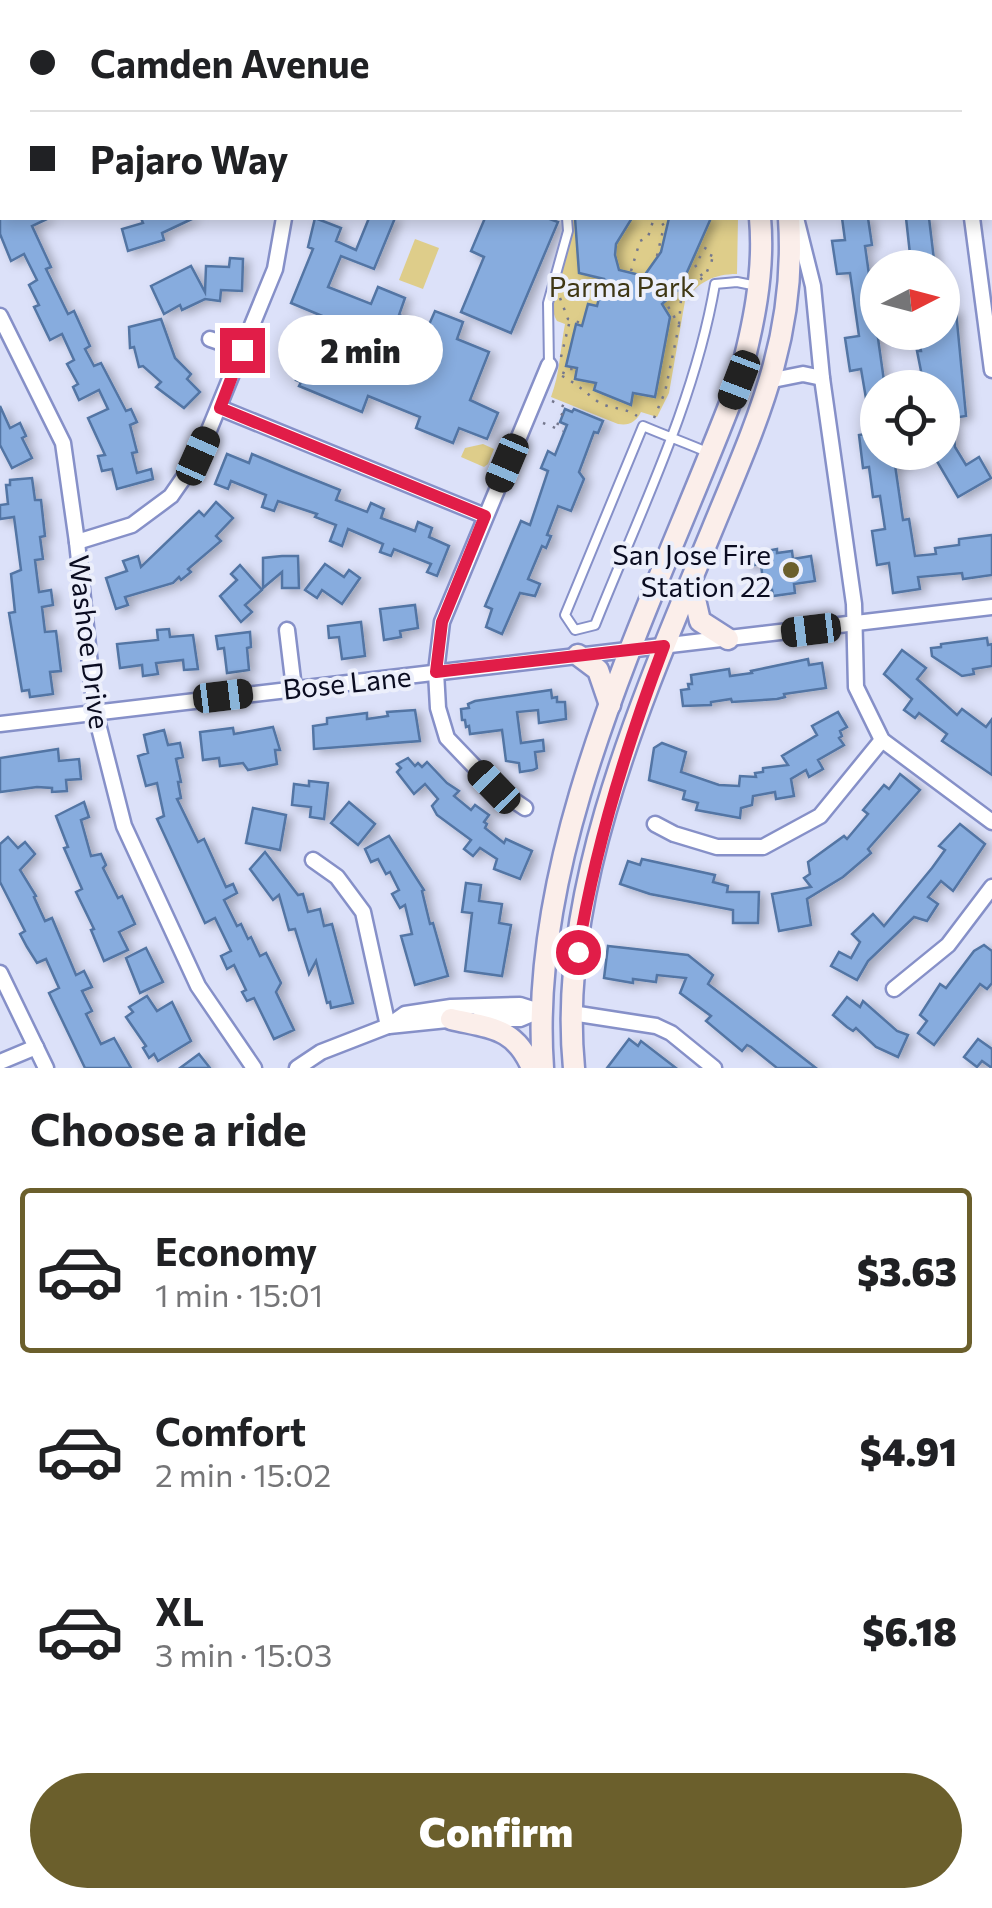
<!DOCTYPE html>
<meta charset="utf-8">
<style>
:root{--surface:#fff;--page:#f6f6f6;--text:#202124;--muted:#757577;--line:#e0e0e0;--accent:#6b5f2c}
body{margin:0;font-family:Commissioner,sans-serif;background:var(--page);color:var(--text);height:100vh;display:flex;flex-direction:column;font-size:38px;white-space:nowrap}
*{box-sizing:border-box;margin:0}
p{font-size:32px;color:var(--muted)}
.icon{flex:none;width:55px;height:55px;fill:none;stroke:currentColor;stroke-width:2;stroke-linecap:round;stroke-linejoin:round}
.map{position:relative;height:1068px;overflow:hidden}
.side{display:flex;flex-direction:column;background:var(--surface);flex:1}
.side>*{flex:none}
.banner{position:absolute;left:0px;top:0px;width:992px;height:220px;box-shadow:0 5px 15px #0003;display:grid;align-content:center;height:220px;padding:0 30px;background:var(--surface)}
.needle{width:65px;rotate:84deg}
.tools{position:absolute;left:860px;top:250px;display:grid;gap:20px}
.tools a{display:grid;place-items:center;width:100px;height:100px;border-radius:50%;background:var(--surface);box-shadow:0 5px 15px #0003;font-size:50px}
.end{position:absolute;width:45px;height:45px;margin:-22px;border:12px solid #e11d48;background:#fff;box-shadow:0 0 0 5px #fff}
.from{border-radius:50%}
.bubble{position:absolute;height:70px;border-radius:35px;background:var(--surface);box-shadow:0 5px 15px #0003;font-size:32px;font-weight:800;line-height:70px;text-align:center}
.car{position:absolute;width:30px;height:60px;margin:-30px -15px;border-radius:12px;box-shadow:0 0 8px 2px #0007;background:linear-gradient(#222 24%,#8ab4d8 0 40%,#222 0 76%,#8ab4d8 0 86%,#222 0)}
.banner b{display:flex;align-items:center;gap:35px;height:95px;font-size:38px}
.banner b+b{border-top:2px solid var(--line)}
.banner i{width:25px;height:25px;background:var(--text)}
ul{padding:0;list-style:none}
li{display:flex;align-items:center;gap:30px;height:165px;margin:0 20px 15px;padding:0 10px;border:5px solid transparent;border-radius:10px}
li div{flex:1}
li b{display:block;font-size:38px}
li em{font-style:normal;font-weight:800}
li.on{border-color:var(--accent)}
li>.icon{width:90px;height:90px;stroke-width:1.5}
h2{padding:0 30px;font-size:45px;line-height:120px}
.button{display:flex;gap:20px;margin-top:auto;padding:20px 30px}
.button a{flex:1;height:115px;border-radius:60px;background:var(--accent);color:#fff;font-size:40px;font-weight:800;line-height:115px;text-align:center}
.map>svg:first-child{display:block}
.green{fill:#decd8a}
.building{fill:#87acde;stroke:#5275a4;stroke-width:2.5;fill-rule:evenodd;filter:url(#shadow)}
.lines{fill:none;stroke-linecap:round;stroke-linejoin:round}
.service-casing{stroke:#8690c8;stroke-width:12}
.minor-casing{stroke:#8690c8;stroke-width:19}
.secondary-casing{stroke:#8690c8;stroke-width:25}
.path{stroke:#74778d;stroke-width:2.5;stroke-dasharray:2.5 8;stroke-linecap:butt}
.service{stroke:#fff;stroke-width:8}
.minor{stroke:#fff;stroke-width:14}
.secondary{stroke:#fbeeea;stroke-width:20}
.route{stroke:#e11d48;stroke-width:12}
.poi-dot{fill:#6b5f2c;stroke:#eceffb;stroke-width:4}
.labels{text-anchor:middle;dominant-baseline:central;stroke-width:8;stroke-linejoin:round;paint-order:stroke}
.park-label{font-size:28px;fill:#3f3714;stroke:#eceffb}
.poi-label{font-size:28px;fill:#0a0c20;stroke:#eceffb;text-anchor:end}
.street-label{font-size:28px;fill:#0a0c20;stroke:#eceffb}
</style>
<div class="map">
<svg width="992" height="1068" viewBox="0 0 992 1068">
<defs>
<filter id="shadow"><feDropShadow dx="5.5" dy="3" stdDeviation="5" flood-color="#0004"/></filter>
</defs>
<rect width="100%" height="100%" fill="#dce1f9"/>
<!-- green -->
<g class="green">
<polygon points="289,0 711,0 712,2 289,2"/>
<path d="M571,218H738L737,274C714,274 698,282 685,301L669,393L657,417L641,412C636,422 629,426 618,424L551,397C560,373 560,350 565,324L557,321C542,298 571,246 571,218Z"/>
<polygon points="415,239 439,248 423,289 399,280"/>
<polygon points="483,444 494,449 488,464 484,467 461,457 465,448"/>
</g>
<!-- building -->
<g class="building">
<polygon points="0,218 49,218 32,226 51,267 46,269 68,314 74,311 90,346 85,349 94,366 101,363 126,411 131,409 137,422 130,425 137,452 132,453 137,473 151,469 153,479 117,489 112,469 102,471 98,456 105,455 88,418 108,409 99,390 79,400 73,387 78,384 67,364 74,360 62,334 50,340 34,307 39,305 29,285 37,280 24,254 11,261 0,234"/>
<polygon points="141,218 194,218 162,233 164,240 128,251 122,229 143,223"/>
<path d="M315,218L341,228L336,241L356,250L369,218H395L374,269L341,256L328,287L371,304L378,287L405,298L399,315L428,327L435,311L463,322L457,339L489,352L470,400L498,413L487,439L459,428L453,443L416,428L420,417L368,396L362,412L299,386L301,382L296,380L313,335L319,337L327,318L291,303L313,249L308,247ZM325,340L381,362L373,381L318,359Z"/>
<polygon points="485,218 547,218 558,222 511,333 461,312 484,257 471,251"/>
<polygon points="575,218 632,218 616,244 615,255 619,270 644,276 661,252 669,218 711,218 684,279 688,280 683,292 678,290 662,304 670,317 655,397 633,393 631,405 594,390 596,383 575,379 577,368 566,366 576,324 582,326 588,304 597,306 604,279 579,273"/>
<polygon points="842,218 868,218 872,245 865,246 885,388 878,388 878,428 871,428 861,369 850,371 845,338 859,336 850,273 837,274 832,241 845,240"/>
<polygon points="906,218 929,218 935,268 909,268 907,255 910,254"/>
<polygon points="230,258 243,259 242,291 221,290 220,301 205,299 182,310 180,305 164,314 151,286 191,266 205,292 206,266 229,267"/>
<polygon points="956,311 966,416 952,418 955,447 966,465 979,457 991,478 958,497 935,458 942,454 942,388 924,386 917,351 921,351 918,332 942,332 942,313"/>
<polygon points="161,319 175,358 191,374 187,379 200,392 184,408 156,387 161,382 143,366 139,367 134,347 130,348 129,327"/>
<polygon points="0,406 10,428 20,423 26,436 22,438 32,458 12,468 0,445"/>
<polygon points="565,409 572,412 574,409 603,421 598,433 594,432 579,472 584,479 571,511 558,506 547,535 551,536 546,548 542,546 528,579 540,584 535,596 520,593 502,634 486,627 492,609 485,606 521,521 530,525 548,471 541,468 548,451 555,455 567,425 560,422"/>
<polygon points="878,432 878,452 906,452 907,463 895,465 903,520 909,519 915,556 936,554 935,548 959,545 959,539 992,535 992,575 963,579 962,573 918,577 920,589 893,593 889,563 877,565 872,531 885,529 880,496 873,497 869,467 863,468 859,435"/>
<polygon points="227,454 249,463 252,454 295,472 340,490 336,500 367,512 371,503 384,509 381,518 415,531 418,522 432,528 429,537 449,546 437,576 427,572 431,564 394,549 391,556 380,552 383,544 348,529 342,546 330,541 336,525 315,517 317,514 278,501 274,511 262,507 266,495 231,481 228,489 215,484"/>
<polygon points="32,478 35,500 41,500 45,536 40,537 43,559 35,560 39,592 51,590 53,605 42,607 45,632 56,631 61,671 50,672 53,694 30,697 29,690 22,691 9,613 15,612 11,574 21,570 14,517 0,519 0,505 8,504 6,485 10,485 10,480"/>
<polygon points="216,502 233,518 216,536 221,541 188,569 191,572 181,580 179,577 173,583 125,597 128,605 116,609 106,578 127,571 123,561 138,556 141,567 199,511 204,516"/>
<polygon points="777,549 777,553 792,551 793,559 811,556 815,581 794,584 795,593 773,596 772,590 764,591 761,564 747,566 745,555"/>
<polygon points="282,556 298,556 299,588 282,588 282,572 263,588 263,558"/>
<polygon points="325,564 344,577 349,570 360,578 342,604 322,590 317,598 305,590"/>
<polygon points="240,565 262,590 245,605 252,612 241,622 220,596 237,580 231,574"/>
<polygon points="415,605 418,628 400,631 401,637 384,640 380,609"/>
<polygon points="361,622 365,656 342,659 339,637 329,638 328,626"/>
<polygon points="169,629 170,637 193,635 198,669 184,670 183,660 156,663 158,674 143,676 142,665 120,668 117,644 158,640 157,630"/>
<polygon points="250,632 251,647 247,648 249,670 227,673 224,648 218,649 216,636"/>
<polygon points="987,638 988,645 992,644 992,666 973,669 974,674 962,676 932,656 931,648 941,647 941,644"/>
<polygon points="902,650 926,668 917,679 957,715 962,709 986,727 992,719 992,775 942,741 947,734 919,713 915,718 904,710 912,699 884,674"/>
<polygon points="808,659 809,665 822,663 826,688 784,694 785,697 777,699 732,702 731,699 711,702 711,705 683,706 681,690 689,689 688,684 692,684 691,675 729,669 730,676 752,673 751,671"/>
<polygon points="551,690 552,698 557,697 557,702 565,702 566,719 539,723 538,710 517,712 521,743 543,740 544,751 535,752 537,768 533,770 520,772 519,763 506,761 502,730 470,734 469,726 466,727 465,720 462,720 461,709 469,708 468,704 475,701"/>
<polygon points="415,710 420,741 314,749 313,726 327,724 327,718 367,713 367,719 388,716 387,712"/>
<polygon points="838,712 847,727 840,731 842,736 839,738 844,745 818,760 823,769 809,777 806,770 791,779 794,796 776,799 775,792 753,796 752,805 741,808 740,818 696,810 698,803 683,799 685,791 649,780 654,748 662,743 686,752 681,772 719,785 739,786 740,776 756,777 755,773 763,772 763,768 788,765 782,756 817,735 812,726"/>
<polygon points="273,727 280,750 275,750 277,764 248,770 243,763 220,766 219,758 203,760 200,732 233,728 234,734"/>
<polygon points="164,730 168,745 180,743 183,757 176,759 181,782 178,782 181,798 177,799 198,842 204,839 226,887 233,884 237,893 224,900 237,926 241,924 248,939 251,937 260,956 266,953 281,983 276,992 294,1030 274,1039 254,998 247,1001 242,992 246,990 234,965 227,969 221,956 231,951 215,918 205,923 157,819 164,816 157,783 146,786 138,756 148,753 144,735"/>
<polygon points="58,749 59,761 79,759 81,779 66,780 67,791 52,792 52,788 37,787 0,792 0,758"/>
<polygon points="408,758 415,766 418,763 422,767 427,762 447,783 459,791 454,796 471,810 475,805 489,815 484,822 487,824 485,828 504,843 506,839 532,851 520,879 494,869 497,859 480,848 473,856 464,849 471,840 437,815 432,806 438,799 425,784 414,794 397,772 401,768 397,764"/>
<polygon points="900,774 920,790 868,849 871,853 843,877 807,899 811,925 779,931 772,894 811,887 804,878 810,874 808,862 844,836 847,839 868,814 863,810 884,785 889,789"/>
<polygon points="309,781 328,783 324,819 310,817 311,807 292,805 294,784 309,786"/>
<polygon points="84,802 89,817 81,820 91,856 101,854 106,865 103,868 118,898 122,896 135,924 119,932 128,950 104,961 91,930 94,929 76,892 82,889 64,848 68,847 56,816"/>
<polygon points="349,802 375,824 358,845 331,823"/>
<polygon points="253,808 286,815 280,850 246,843"/>
<polygon points="960,824 985,844 953,891 941,881 928,897 938,904 927,921 914,917 868,961 857,980 831,966 839,952 851,958 860,942 852,934 873,914 884,926 932,868 945,850 939,846"/>
<polygon points="389,836 424,890 422,891 430,924 433,923 448,976 415,985 401,936 412,934 405,905 400,908 392,894 399,890 390,872 386,874 378,859 371,862 365,849"/>
<polygon points="8,837 18,848 25,842 35,854 20,870 36,896 34,897 45,921 52,918 76,975 84,971 92,987 82,991 92,1011 86,1014 101,1044 114,1038 131,1068 85,1068 49,993 59,988 46,959 37,963 27,947 20,934 25,931 0,882 0,844"/>
<polygon points="265,852 298,895 303,894 308,912 320,909 324,926 332,924 353,1003 331,1008 330,1002 327,1003 316,961 309,974 295,929 289,930 279,895 273,900 250,869"/>
<polygon points="642,859 715,875 713,882 728,886 727,892 759,892 758,923 733,923 733,910 650,894 620,884 628,861 640,865"/>
<polygon points="466,883 481,885 479,901 502,904 499,923 511,925 502,976 465,971 472,913 462,912"/>
<polygon points="984,945 992,951 992,983 987,989 980,984 934,1045 918,1033 927,1021 920,1015 940,984 946,988 974,951"/>
<polygon points="608,946 688,955 713,975 708,984 816,1068 777,1068 751,1047 747,1045 742,1051 706,1021 711,1016 680,993 686,978 657,975 656,982 633,979 633,983 604,978"/>
<polygon points="146,948 163,982 140,993 126,958"/>
<polygon points="147,996 157,1011 172,1002 191,1041 158,1061 154,1054 149,1058 143,1048 146,1046 126,1017 133,1012 129,1007"/>
<polygon points="847,997 860,1007 863,1001 897,1031 908,1035 898,1057 876,1047 856,1028 853,1031 847,1027 833,1015"/>
<polygon points="629,1039 638,1046 641,1041 676,1068 607,1068"/>
<polygon points="978,1039 992,1049 992,1068 982,1061 977,1067 964,1057"/>
<polygon points="199,1054 210,1068 180,1068"/>
</g>
<g class="lines">
<!-- service casing -->
<g class="service-casing">
<g id="service">
<polyline points="549,365 548,303 568,231 567,218"/>
<path d="M707,452C686,443 664,435 643,426L565,615L575,630L595,625C639,514 695,402 715,284L737,282L757,286"/>
</g>
</g>
<!-- minor casing -->
<g class="minor-casing">
<g id="minor">
<polyline points="255,0 255,2"/>
<polyline points="102,2 108,0"/>
<polyline points="951,2 951,0"/>
<polyline points="0,53 2,52"/>
<polyline points="796,218 813,286 822,378 854,604 856,687 882,740 992,822"/>
<polyline points="972,218 992,370"/>
<polyline points="0,316 63,443 77,542 95,712 124,826 198,986 254,1068"/>
<polyline points="210,339 242,350"/>
<polyline points="773,380 803,374 822,378"/>
<polyline points="220,408 485,516"/>
<polyline points="77,542 132,525 171,496 198,457 275,269 284,218"/>
<polyline points="287,630 294,688"/>
<polyline points="0,724 992,607"/>
<polyline points="525,808 494,787 447,738 438,708 436,672 442,622 549,365"/>
<polyline points="655,824 674,834 717,847 763,847 820,816 882,740"/>
<polyline points="313,860 337,877 363,912 388,1026"/>
<polyline points="0,973 46,1068"/>
<polyline points="894,989 948,945 992,887"/>
<polyline points="572,1013 656,1026 671,1033 714,1068"/>
<polyline points="478,1019 520,1019 539,1011"/>
<polyline points="389,1026 457,1019"/>
<polyline points="0,1062 36,1047"/>
<polyline points="297,1068 321,1052 388,1026 405,1014 451,1007 520,1005 539,1011"/>
</g>
</g>
<!-- secondary casing -->
<g class="secondary-casing">
<g id="secondary">
<polyline points="733,0 733,2"/>
<polyline points="763,0 763,2"/>
<polyline points="691,582 700,621 728,639"/>
<polyline points="578,655 598,670 610,705"/>
<path d="M451,1019C490,1028 515,1027 532,1068"/>
<path d="M543,1068C526,839 660,591 739,380C753,328 765,272 760,218"/>
<path d="M574,1068C556,890 645,692 712,530C756,423 797,338 789,218"/>
</g>
</g>
<!-- path -->
<g class="path">
<polyline points="608,0 608,2"/>
<polyline points="635,0 636,2"/>
<polygon points="710,255 715,257 714,261 709,260"/>
<polyline points="657,256 664,226 659,218"/>
<polyline points="631,271 640,241 648,237 654,218"/>
<polyline points="702,276 695,265 706,247"/>
<polyline points="560,298 568,319 581,323"/>
<polyline points="679,324 681,299 706,274 711,262"/>
<polyline points="561,357 570,320"/>
<polyline points="563,374 565,369 576,369"/>
<path d="M562,376C576,383 585,392 597,401C610,410 623,406 637,416"/>
<polyline points="552,401 565,407 556,428"/>
<polyline points="654,418 665,392 679,325 666,303"/>
<polyline points="543,423 563,431"/>
</g>
<!-- service -->
<use href="#service" class="service"/>
<!-- minor -->
<use href="#minor" class="minor"/>
<!-- secondary -->
<use href="#secondary" class="secondary"/>
</g>
<g class="lines">
<!-- route -->
<path class="route" d="M242,350L220,408L485,516L442,622L436,672L664,646C626,746 595,846 578,952"/>
</g>
<!-- markers -->
<circle class="poi-dot" cx="791" cy="570" r="10"/>
<g class="labels">
<!-- park labels -->
<g class="park-label">
<text x="622" y="286">Parma Park</text>
</g>
<!-- poi labels -->
<g class="poi-label">
<text x="771" y="554">San Jose Fire<tspan x="771" dy="32">Station 22</tspan></text>
</g>
<!-- street labels -->
<g class="street-label">
<text transform="translate(90 642) rotate(83)">Washoe Drive</text>
<text transform="translate(347 682) rotate(-6)">Bose Lane</text>
</g>
</g>
</svg>
<div class="tools">
<a><svg class="needle" viewBox="-14 -14 28 28"><path d="M0-13l5 13h-10z" fill="#e53935"/><path d="M0 13l5-13h-10z" fill="#757577"/></svg></a>
<a><svg class="icon" aria-label="locate" viewBox="0 0 24 24"><circle cx="12" cy="12" r="6"/><path d="M12 2v4M12 18v4M2 12h4M18 12h4"/></svg></a>
</div>
<i class="end from" style="left:578px;top:952px"></i>
<i class="end" style="left:242px;top:350px"></i>
<div class="bubble" style="left:278px;top:315px;width:165px">2 min</div>
<i class="car" style="left:739px;top:380px;rotate:201deg"></i>
<i class="car" style="left:198px;top:456px;rotate:24deg"></i>
<i class="car" style="left:507px;top:463px;rotate:203deg"></i>
<i class="car" style="left:811px;top:630px;rotate:263deg"></i>
<i class="car" style="left:223px;top:696px;rotate:83deg"></i>
<i class="car" style="left:494px;top:787px;rotate:316deg"></i>
<div class="banner">
<b><i class="from"></i>Camden Avenue</b>
<b><i></i>Pajaro Way</b>
</div>
</div>
<section class="side">
<h2>Choose a ride</h2>
<ul>
<li class="on"><svg class="icon" aria-label="car" viewBox="0 0 24 24"><path d="M5 17H2v-5l4-1 3-4h7l3 4 3 1v5h-3M9 17h6M6 11h13"/><circle cx="7" cy="17" r="2"/><circle cx="17" cy="17" r="2"/></svg><div><b>Economy</b><p>1 min · 15:01</p></div><em>$3.63</em></li>
<li><svg class="icon" aria-label="car" viewBox="0 0 24 24"><path d="M5 17H2v-5l4-1 3-4h7l3 4 3 1v5h-3M9 17h6M6 11h13"/><circle cx="7" cy="17" r="2"/><circle cx="17" cy="17" r="2"/></svg><div><b>Comfort</b><p>2 min · 15:02</p></div><em>$4.91</em></li>
<li><svg class="icon" aria-label="car" viewBox="0 0 24 24"><path d="M5 17H2v-5l4-1 3-4h7l3 4 3 1v5h-3M9 17h6M6 11h13"/><circle cx="7" cy="17" r="2"/><circle cx="17" cy="17" r="2"/></svg><div><b>XL</b><p>3 min · 15:03</p></div><em>$6.18</em></li>
</ul>
<div class="button"><a>Confirm</a></div>
</section>
